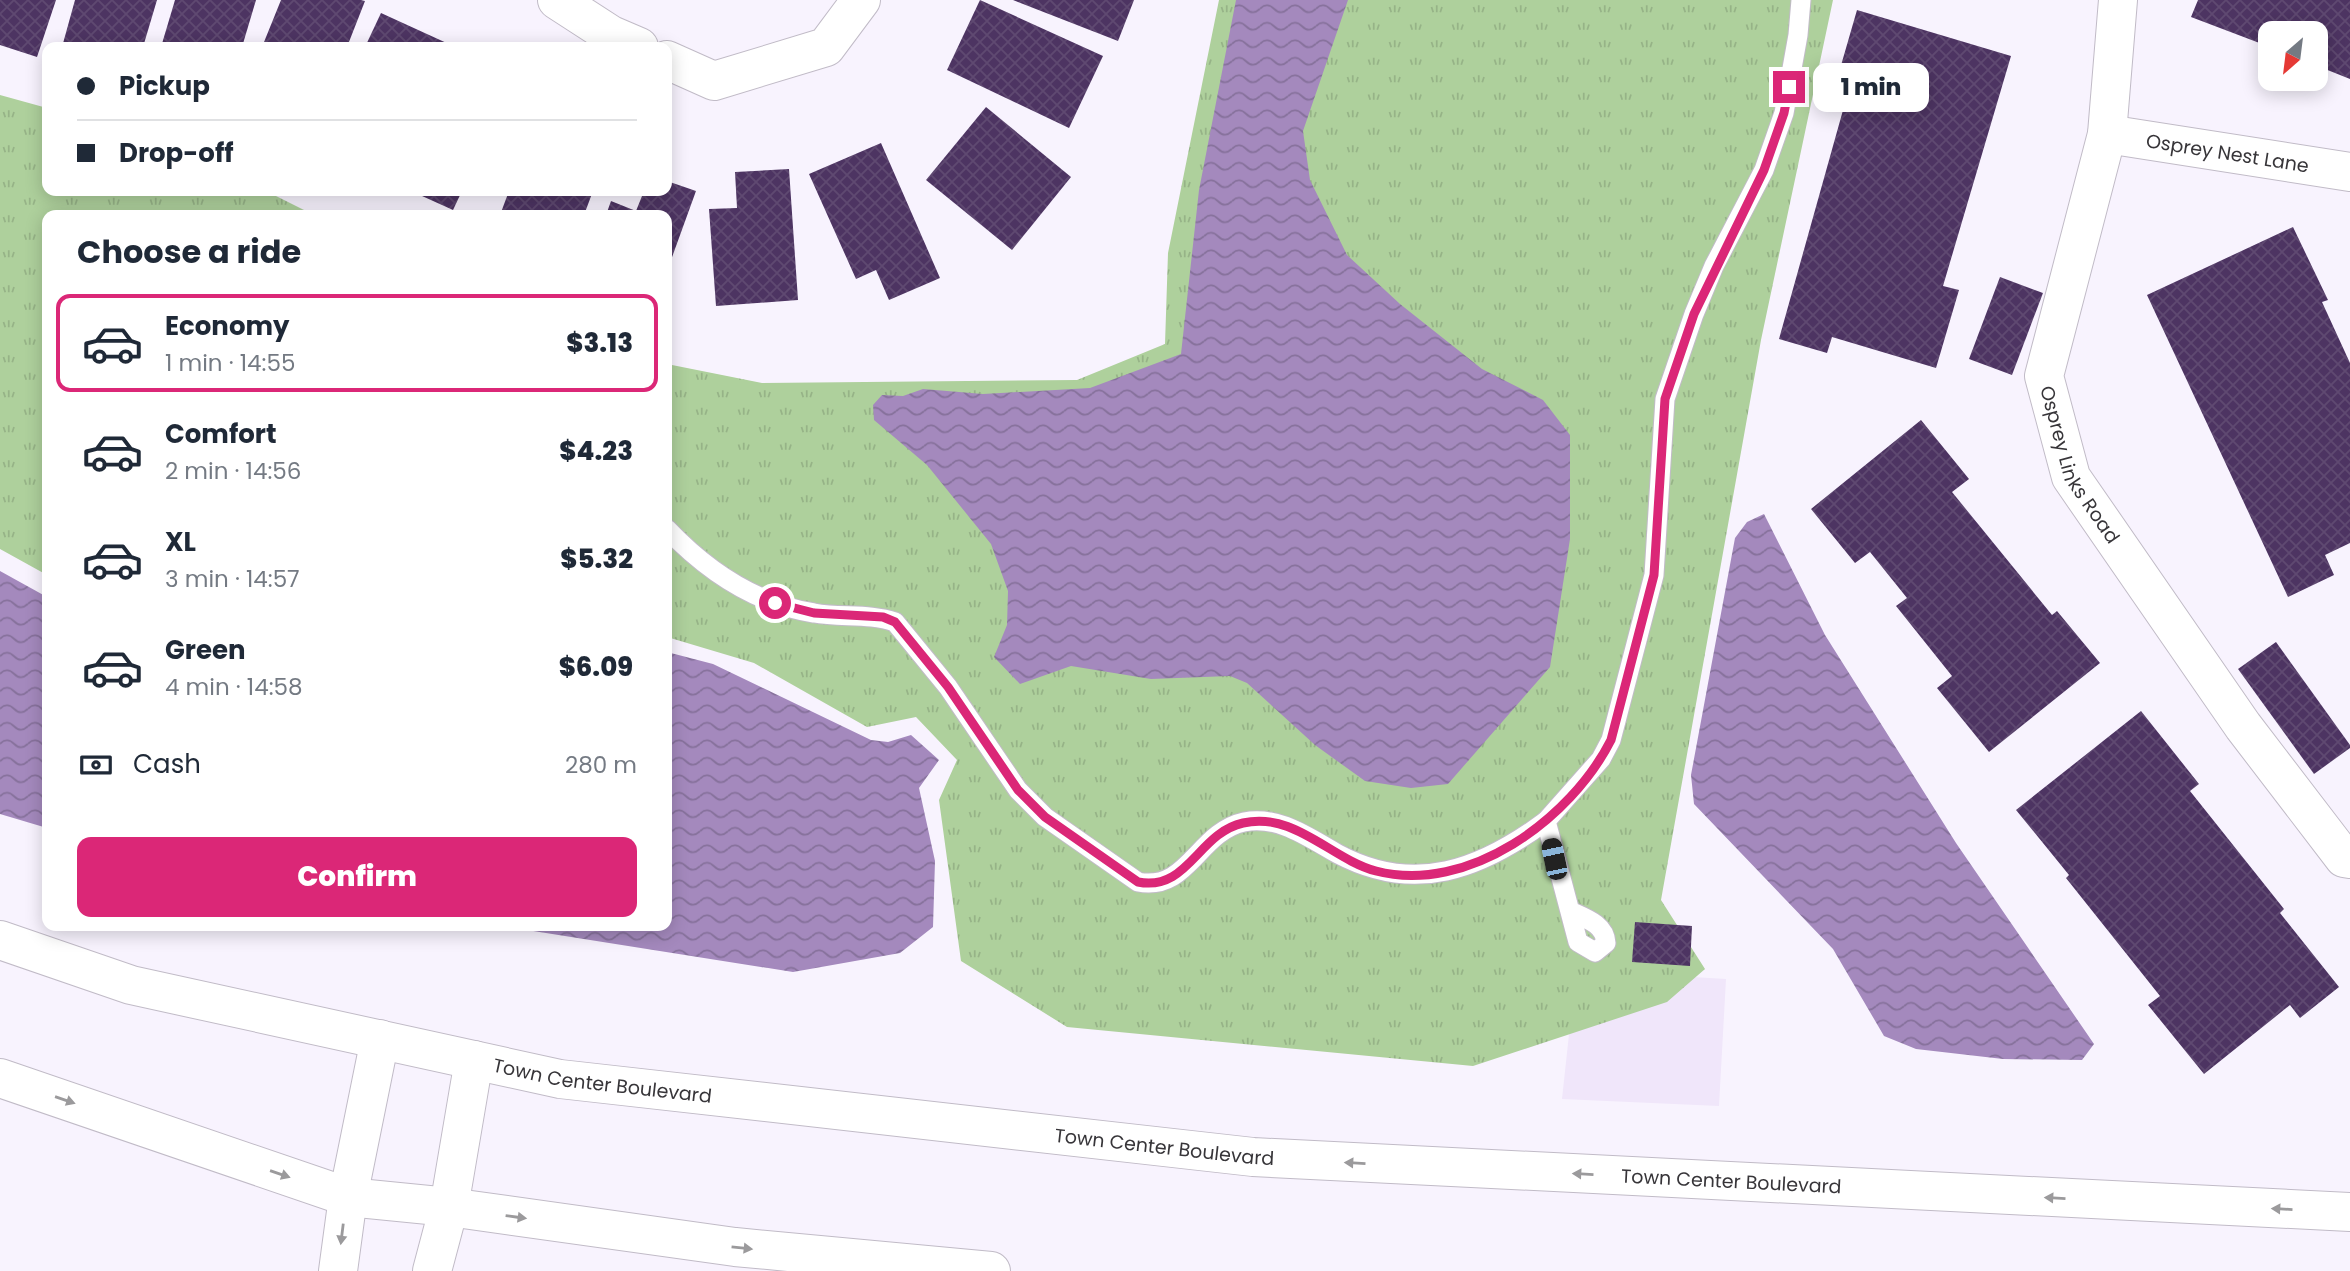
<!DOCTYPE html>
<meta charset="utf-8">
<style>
:root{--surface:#fff;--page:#f2f2f3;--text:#1f2937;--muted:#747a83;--line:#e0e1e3;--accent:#db2777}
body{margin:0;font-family:Poppins,sans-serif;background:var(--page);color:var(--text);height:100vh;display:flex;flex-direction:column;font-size:26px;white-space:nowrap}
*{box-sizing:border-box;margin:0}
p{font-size:23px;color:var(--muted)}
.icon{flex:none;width:38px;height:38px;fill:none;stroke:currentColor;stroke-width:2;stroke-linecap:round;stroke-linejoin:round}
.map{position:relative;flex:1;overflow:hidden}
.drawer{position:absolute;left:42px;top:210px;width:630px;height:721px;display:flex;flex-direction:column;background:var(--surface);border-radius:14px;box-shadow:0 4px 18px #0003}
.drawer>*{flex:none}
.hud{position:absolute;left:42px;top:42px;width:630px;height:154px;border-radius:14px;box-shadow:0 4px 18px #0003;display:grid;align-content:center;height:154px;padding:0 35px;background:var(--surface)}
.needle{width:46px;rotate:208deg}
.controls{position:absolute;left:2258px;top:21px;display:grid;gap:14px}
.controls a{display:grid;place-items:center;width:70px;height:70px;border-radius:14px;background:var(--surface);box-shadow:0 4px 18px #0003;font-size:35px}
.end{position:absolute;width:32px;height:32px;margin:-16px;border:9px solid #db2777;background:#fff;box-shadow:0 0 0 4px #fff}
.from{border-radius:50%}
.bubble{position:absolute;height:49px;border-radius:14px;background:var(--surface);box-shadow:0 4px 18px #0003;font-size:23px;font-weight:800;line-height:49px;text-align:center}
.car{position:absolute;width:21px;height:42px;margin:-21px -10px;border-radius:9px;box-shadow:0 0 5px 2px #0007;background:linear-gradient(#222 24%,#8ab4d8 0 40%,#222 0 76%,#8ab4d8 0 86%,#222 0)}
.hud b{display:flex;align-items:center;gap:24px;height:66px;font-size:26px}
.hud b+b{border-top:2px solid var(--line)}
.hud i{width:18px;height:18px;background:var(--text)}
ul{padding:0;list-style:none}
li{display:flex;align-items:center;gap:21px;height:98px;margin:0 14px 10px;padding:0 21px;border:4px solid transparent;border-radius:14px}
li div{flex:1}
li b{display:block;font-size:26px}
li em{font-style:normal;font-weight:800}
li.selected{border-color:var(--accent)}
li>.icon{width:63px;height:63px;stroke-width:1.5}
h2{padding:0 35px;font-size:32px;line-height:84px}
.pay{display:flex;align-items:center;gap:18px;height:77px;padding:0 35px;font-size:26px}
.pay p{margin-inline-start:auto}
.primary-button{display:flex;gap:14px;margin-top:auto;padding:14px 35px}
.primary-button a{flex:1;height:80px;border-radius:14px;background:var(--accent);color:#fff;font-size:28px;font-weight:800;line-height:80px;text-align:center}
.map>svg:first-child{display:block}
.built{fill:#f0e6fa}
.grass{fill:url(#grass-tufts)}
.water{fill:url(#water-waves)}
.building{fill:url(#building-cross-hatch)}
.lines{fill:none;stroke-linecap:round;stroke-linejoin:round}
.lane-casing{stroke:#c1bbc7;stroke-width:21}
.street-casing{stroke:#c1bbc7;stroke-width:40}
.secondary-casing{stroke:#c1bbc7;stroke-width:40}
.lane{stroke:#fff;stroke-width:19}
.street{stroke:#fff;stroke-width:38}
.secondary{stroke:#fff;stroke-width:38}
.oneway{fill:#9b9a9c}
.route{stroke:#db2777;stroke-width:9}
.labels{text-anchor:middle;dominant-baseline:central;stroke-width:7;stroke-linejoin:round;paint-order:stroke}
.street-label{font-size:19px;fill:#373539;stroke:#fff}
</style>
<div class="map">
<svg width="2350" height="1271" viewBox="0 0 2350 1271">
<defs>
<pattern id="grass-tufts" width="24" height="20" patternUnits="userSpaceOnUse" patternTransform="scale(1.75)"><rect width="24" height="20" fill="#aed09c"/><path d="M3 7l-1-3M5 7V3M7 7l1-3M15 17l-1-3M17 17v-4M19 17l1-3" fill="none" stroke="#96b387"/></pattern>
<pattern id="water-waves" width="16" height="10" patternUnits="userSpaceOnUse" patternTransform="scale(1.75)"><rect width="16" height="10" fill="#a489bd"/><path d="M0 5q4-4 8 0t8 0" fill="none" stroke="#86719b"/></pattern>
<pattern id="building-cross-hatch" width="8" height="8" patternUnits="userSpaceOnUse" patternTransform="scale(1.75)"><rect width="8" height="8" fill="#4d3462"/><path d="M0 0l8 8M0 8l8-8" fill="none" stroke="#5f4971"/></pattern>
</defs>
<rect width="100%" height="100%" fill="#f8f3fe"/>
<!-- built -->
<polygon class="built" points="1576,970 1726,979 1719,1106 1562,1099"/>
<!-- grass -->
<g class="grass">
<polygon points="1219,0 1833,0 1761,340 1661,900 1705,969 1667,1002 1473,1066 1067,1027 961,961 939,800 957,760 916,717 867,727 754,663 667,637 667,364 762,383 1077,380 1165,344 1168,253"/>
<polygon points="0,95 47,108 47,191 266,191 314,215 47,215 47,575 0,549"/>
</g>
<!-- water -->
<g class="water">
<polygon points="1236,0 1348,0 1303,131 1310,180 1347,255 1400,304 1482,369 1543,400 1570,435 1570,539 1550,667 1448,784 1411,788 1365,781 1315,745 1247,683 1230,676 1151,679 1071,666 1020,684 994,657 1007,625 1008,591 991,544 927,465 874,420 873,405 882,395 903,396 923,389 983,394 1090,388 1181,354 1199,190"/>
<polygon points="1764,514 1825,635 1956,843 2094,1044 2082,1060 2003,1059 1916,1049 1884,1036 1833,949 1694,804 1691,775 1735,538 1747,522"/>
<polygon points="0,571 47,597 47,828 0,814"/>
<polygon points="667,652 713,664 871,740 888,742 911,735 939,760 919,788 935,861 933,927 900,953 793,972 501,926 667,926"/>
</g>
<!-- building -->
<g class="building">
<polygon points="0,0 56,0 37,57 0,45"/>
<polygon points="75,0 157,0 143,47 62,47"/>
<polygon points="175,0 256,0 242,47 161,47"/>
<polygon points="281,0 361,0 365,1 347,47 262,47"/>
<polygon points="980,0 1103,56 1069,128 947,70"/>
<polygon points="1013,0 1134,0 1118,41"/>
<polygon points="2198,0 2350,0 2350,79 2315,65 2315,33 2270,33 2270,47 2191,17"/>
<polygon points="1857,10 2011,56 1943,286 1959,290 1936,368 1832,337 1827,353 1779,339 1845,103 1831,100"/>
<polygon points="381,13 451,45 450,47 365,47"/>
<polygon points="986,107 1071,177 1012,250 926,180"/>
<polygon points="881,143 940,278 889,300 876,270 856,279 809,174"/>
<polygon points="789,169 798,300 716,306 709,209 737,208 735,172"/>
<polygon points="667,181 696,191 667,271 667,215 606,215 611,201 636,211 644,191 667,191"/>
<polygon points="411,191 462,191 453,210"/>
<polygon points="509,191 593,191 584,215 500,215"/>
<polygon points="2293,227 2328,300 2322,302 2350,363 2350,543 2325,555 2334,575 2288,597 2147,295"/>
<polygon points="2000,277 2043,293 2012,375 1969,359"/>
<polygon points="1921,420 1969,479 1952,492 2052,615 2057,611 2100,663 1989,752 1937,688 1952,676 1896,606 1907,598 1870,552 1855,563 1811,509"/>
<polygon points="2276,642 2350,745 2350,748 2314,774 2238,669"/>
<polygon points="2141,711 2199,784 2190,791 2284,909 2280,913 2339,987 2300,1018 2290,1005 2204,1074 2148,1005 2160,996 2066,878 2069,875 2016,810"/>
<polygon points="1635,922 1692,926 1690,966 1632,962"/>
</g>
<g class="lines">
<!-- lane casing -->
<g class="lane-casing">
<g id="lane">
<path d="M667,529C707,571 756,604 814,613C841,618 869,613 895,622L948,687L1018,790L1045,817L1138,882C1188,892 1198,832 1244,822C1279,815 1309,838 1338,854C1415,895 1481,869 1546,821"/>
<path d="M1570,911C1585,918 1605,924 1606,943L1595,952L1578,942L1546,821L1601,759L1611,740L1654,575L1665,399L1694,314L1714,266L1764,170L1784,113L1798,35L1801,0"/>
</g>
</g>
<!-- street casing -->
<g class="street-casing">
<g id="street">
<polyline points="557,0 611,35 639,47"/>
<path id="s1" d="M2118,0L2107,134L2044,376L2071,477L2243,726L2344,858L2350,859"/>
<polyline points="667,60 714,81 826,47 861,0"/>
<path id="s2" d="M2107,134L2350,172"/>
<polyline points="338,1271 348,1197 380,1039"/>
<polyline points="432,1271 449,1207 474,1060"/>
</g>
</g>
<!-- secondary casing -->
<g class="secondary-casing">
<g id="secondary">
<path id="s3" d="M0,940L131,985L560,1079L1253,1157L2350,1212"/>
<polyline points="0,1078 348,1197 449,1207 735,1247 991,1271"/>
</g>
</g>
<!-- lane -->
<use href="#lane" class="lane"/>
<!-- street -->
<use href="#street" class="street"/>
<!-- secondary -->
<use href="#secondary" class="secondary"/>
</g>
<!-- one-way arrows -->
<defs><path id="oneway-solid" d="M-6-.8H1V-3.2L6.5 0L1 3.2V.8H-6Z" transform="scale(1.75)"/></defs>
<g class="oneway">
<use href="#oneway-solid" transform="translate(65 1100) rotate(19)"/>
<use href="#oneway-solid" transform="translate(1355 1163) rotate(-177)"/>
<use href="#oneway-solid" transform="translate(280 1174) rotate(19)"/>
<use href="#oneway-solid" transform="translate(1583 1174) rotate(-177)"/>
<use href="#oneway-solid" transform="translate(2055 1198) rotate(-177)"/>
<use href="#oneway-solid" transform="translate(2282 1209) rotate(-177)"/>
<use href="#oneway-solid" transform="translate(516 1217) rotate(8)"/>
<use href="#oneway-solid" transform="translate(342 1234) rotate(97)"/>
<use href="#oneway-solid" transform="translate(742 1248) rotate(6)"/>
</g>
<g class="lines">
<!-- route -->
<path class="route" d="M775,603L814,613L883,617L895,622L948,687L1018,790L1045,817L1138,882C1188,892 1198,833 1243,823C1294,811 1331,859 1376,871C1468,895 1571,819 1611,740L1654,575L1665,399L1694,314L1764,170L1784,113L1789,87"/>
</g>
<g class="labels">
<!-- street labels -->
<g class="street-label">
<text stroke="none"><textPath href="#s2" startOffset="122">Osprey Nest Lane</textPath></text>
<text stroke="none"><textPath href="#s1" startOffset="481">Osprey Links Road</textPath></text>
<text stroke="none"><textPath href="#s3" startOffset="620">Town Center Boulevard</textPath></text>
<text stroke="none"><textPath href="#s3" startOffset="1186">Town Center Boulevard</textPath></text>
<text stroke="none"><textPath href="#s3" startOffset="1754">Town Center Boulevard</textPath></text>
</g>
</g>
</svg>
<div class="controls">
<a><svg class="needle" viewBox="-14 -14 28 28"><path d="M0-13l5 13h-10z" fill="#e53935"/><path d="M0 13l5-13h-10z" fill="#747a83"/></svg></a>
</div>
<i class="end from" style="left:775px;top:603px"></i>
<i class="end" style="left:1789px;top:87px"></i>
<div class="bubble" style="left:1813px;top:63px;width:116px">1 min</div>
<i class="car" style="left:1554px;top:859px;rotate:348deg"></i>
<div class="hud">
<b><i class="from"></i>Pickup</b>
<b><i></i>Drop-off</b>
</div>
<section class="drawer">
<h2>Choose a ride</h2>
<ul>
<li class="selected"><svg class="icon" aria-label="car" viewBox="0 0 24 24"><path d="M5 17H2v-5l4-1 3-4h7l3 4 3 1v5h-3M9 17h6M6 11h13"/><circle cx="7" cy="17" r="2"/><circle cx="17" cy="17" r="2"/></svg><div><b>Economy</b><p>1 min · 14:55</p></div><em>$3.13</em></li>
<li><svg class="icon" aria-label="car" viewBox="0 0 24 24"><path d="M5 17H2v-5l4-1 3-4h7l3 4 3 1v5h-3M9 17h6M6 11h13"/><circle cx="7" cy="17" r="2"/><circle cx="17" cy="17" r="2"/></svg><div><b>Comfort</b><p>2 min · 14:56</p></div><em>$4.23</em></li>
<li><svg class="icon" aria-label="car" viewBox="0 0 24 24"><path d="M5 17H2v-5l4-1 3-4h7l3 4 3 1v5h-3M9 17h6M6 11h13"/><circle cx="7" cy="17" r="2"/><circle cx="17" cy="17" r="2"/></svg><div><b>XL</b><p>3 min · 14:57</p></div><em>$5.32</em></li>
<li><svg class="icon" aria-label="car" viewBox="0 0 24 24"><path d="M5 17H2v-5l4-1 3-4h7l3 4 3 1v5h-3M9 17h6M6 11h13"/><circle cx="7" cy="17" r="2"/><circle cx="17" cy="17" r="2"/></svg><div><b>Green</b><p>4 min · 14:58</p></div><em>$6.09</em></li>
</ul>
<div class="pay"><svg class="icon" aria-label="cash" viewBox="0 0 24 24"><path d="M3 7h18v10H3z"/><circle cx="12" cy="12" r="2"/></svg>Cash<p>280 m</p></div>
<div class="primary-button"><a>Confirm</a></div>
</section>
</div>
